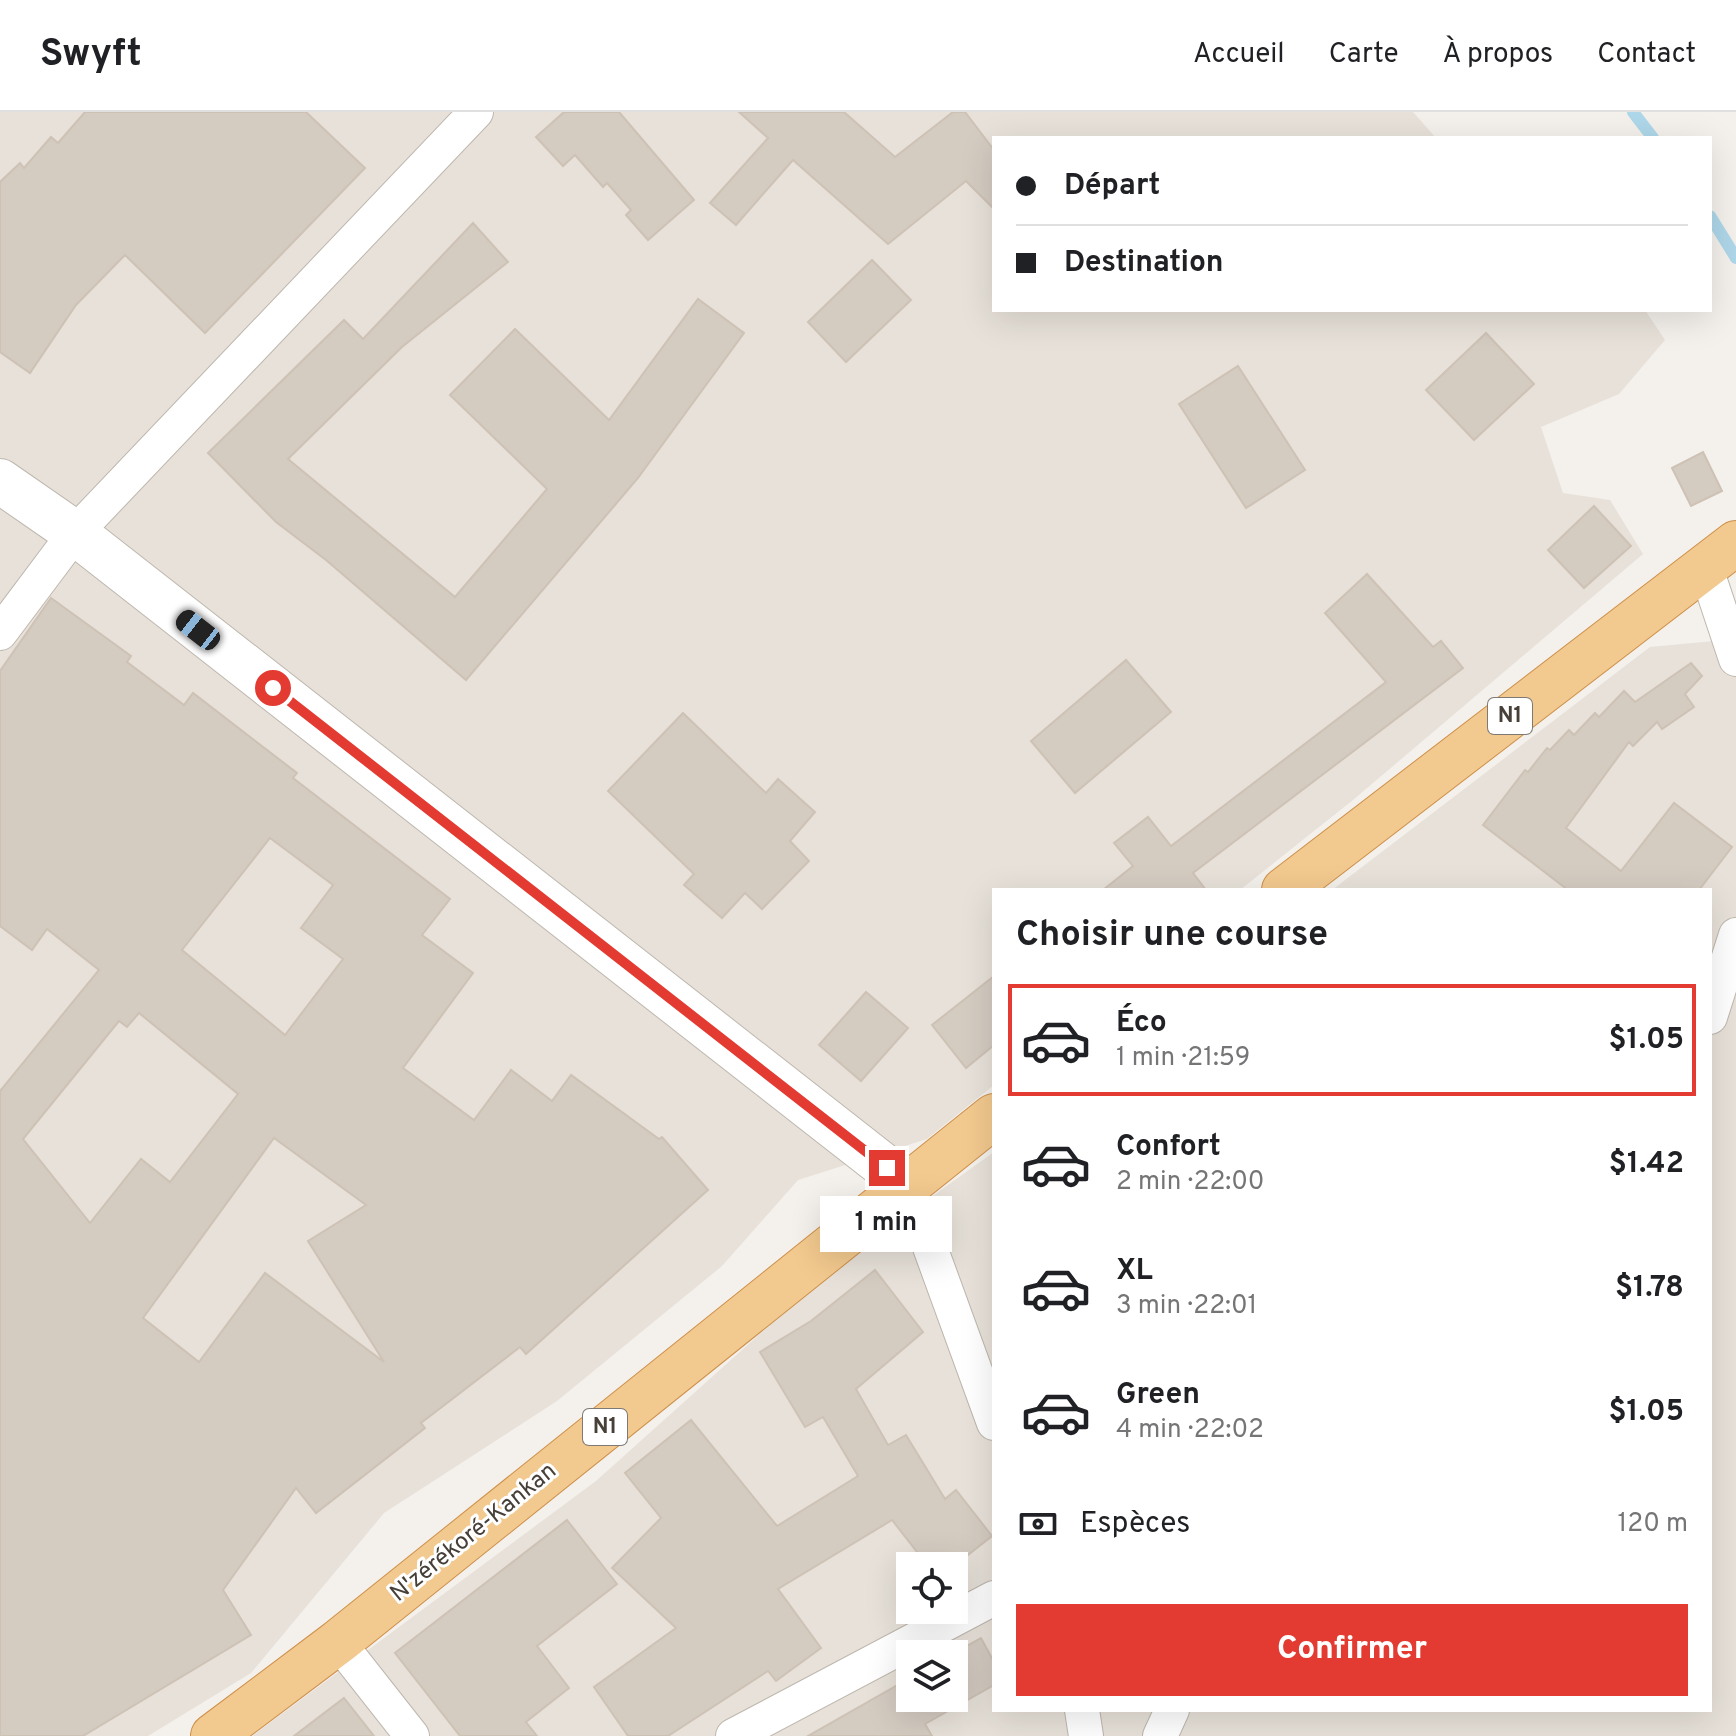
<!DOCTYPE html>
<html lang="fr">
<meta charset="utf-8">
<style>
:root{--surface:#fff;--page:#f6f6f6;--text:#202124;--muted:#757577;--line:#e0e0e0;--accent:#e33b32}
body{margin:0;font-family:Overpass,sans-serif;background:var(--page);color:var(--text);height:100vh;display:flex;flex-direction:column;font-size:30px;white-space:nowrap}
*{box-sizing:border-box;margin:0}
p{font-size:26px;color:var(--muted)}
.icon{flex:none;width:44px;height:44px;fill:none;stroke:currentColor;stroke-width:2;stroke-linecap:round;stroke-linejoin:round}
.map{position:relative;flex:1;overflow:hidden}
.panel{position:absolute;left:992px;top:776px;width:720px;height:824px;display:flex;flex-direction:column;background:var(--surface);border-radius:0px;box-shadow:0 8px 32px #0002}
.panel>*{flex:none}
.guide{position:absolute;left:992px;top:24px;width:720px;height:176px;border-radius:0px;box-shadow:0 8px 32px #0002;display:grid;align-content:center;height:176px;padding:0 24px;background:var(--surface)}
.fabs{position:absolute;left:896px;top:1440px;display:grid;gap:16px}
.fabs a{display:grid;place-items:center;width:72px;height:72px;border-radius:0px;background:var(--surface);box-shadow:0 8px 32px #0002;font-size:40px}
.end{position:absolute;width:36px;height:36px;margin:-18px;border:10px solid #e33b32;background:#fff;box-shadow:0 0 0 4px #fff}
.from{border-radius:50%}
.bubble{position:absolute;height:56px;border-radius:0px;background:var(--surface);box-shadow:0 8px 32px #0002;font-size:26px;font-weight:700;line-height:56px;text-align:center}
.car{position:absolute;width:24px;height:48px;margin:-24px -12px;border-radius:10px;box-shadow:0 0 6px 2px #0007;background:linear-gradient(#222 24%,#8ab4d8 0 40%,#222 0 76%,#8ab4d8 0 86%,#222 0)}
.guide b{display:flex;align-items:center;gap:28px;height:76px;font-size:30px}
.guide b+b{border-top:2px solid var(--line)}
.guide i{width:20px;height:20px;background:var(--text)}
ul{padding:0;list-style:none}
li{display:flex;align-items:center;gap:24px;height:112px;margin:0 16px 12px;padding:0 8px;border:4px solid transparent;border-radius:0px}
li div{flex:1}
li b{display:block;font-size:30px}
li em{font-style:normal;font-weight:700}
li.selected{border-color:var(--accent)}
li>.icon{width:72px;height:72px;stroke-width:1.5}
h2{padding:0 24px;font-size:36px;line-height:96px}
.pay{display:flex;align-items:center;gap:20px;height:88px;padding:0 24px;font-size:30px}
.pay p{margin-inline-start:auto}
.button{display:flex;gap:16px;margin-top:auto;padding:16px 24px}
.button a{flex:1;height:92px;border-radius:0px;background:var(--accent);color:#fff;font-size:32px;font-weight:700;line-height:92px;text-align:center}
header{display:flex;align-items:center;gap:48px;box-sizing:border-box;height:112px;padding:0 40px;background:var(--surface);border-bottom:2px solid var(--line)}
header strong{font-size:38px}
nav{display:flex;gap:44px;margin-inline-start:auto;font-size:28px}
.map>svg:first-child{display:block}
.residential{fill:#e7e1d9;fill-rule:evenodd}
.lines{fill:none;stroke-linecap:round;stroke-linejoin:round}
.stream{stroke:#aed7e9;stroke-width:12}
.building{fill:#d4cbc1;stroke:#cec2b5;stroke-width:2;fill-rule:evenodd}
.minor-casing{stroke:#beb7ae;stroke-width:36}
.tertiary-casing{stroke:#beb7ae;stroke-width:46}
.trunk-casing{stroke:#ce904b;stroke-width:46}
.minor{stroke:#fff;stroke-width:34}
.tertiary{stroke:#fff;stroke-width:44}
.trunk{stroke:#f2c98e;stroke-width:44}
.route{stroke:#e33b32;stroke-width:10}
.labels{text-anchor:middle;dominant-baseline:central;stroke-width:6;stroke-linejoin:round;paint-order:stroke}
.shield{fill:#fff;stroke:#7e7974;stroke-width:2}
.shield-label{font-size:22px;font-weight:bold;fill:#474039}
.street-label{font-size:24px;fill:#474039;stroke:#fff}
</style>
<header>
<strong>Swyft</strong>
<nav><a>Accueil</a><a>Carte</a><a>À propos</a><a>Contact</a></nav>
</header>
<div class="map">
<svg width="1736" height="1624" viewBox="0 0 1736 1624">
<rect width="100%" height="100%" fill="#f4f0eb"/>
<!-- residential -->
<g class="residential">
<polygon points="0,0 1413,0 1436,26 994,26 994,198 1645,198 1665,228 1619,282 1541,315 1563,381 1610,388 1643,442 1353,688 1240,778 994,778 994,973 927,1027 798,1068 722,1154 557,1289 384,1401 251,1561 148,1624 0,1624"/>
<path d="M1736,527V1624H252L596,1369L839,1151L994,1040V1598H1710V778H1332L1650,535ZM910,1454H954V1498H910ZM910,1542H954V1586H910Z"/>
</g>
<g class="lines">
<!-- stream -->
<g class="stream">
<polyline points="1633,0 1653,26"/>
<polyline points="1710,104 1736,146"/>
</g>
</g>
<!-- building -->
<g class="building">
<polygon points="85,0 306,0 365,56 205,221 125,143 76,193 30,261 0,240 0,70 20,51 24,56 51,25 58,31"/>
<polygon points="564,0 619,0 694,88 648,128 626,103 631,98 607,71 603,75 575,43 563,54 536,25"/>
<polygon points="739,0 844,0 895,45 953,0 965,0 994,38 994,97 966,69 888,132 793,48 736,113 710,91 768,26"/>
<polygon points="473,111 508,150 402,235 288,347 455,485 547,377 450,283 515,217 609,308 698,187 744,221 638,366 466,568 326,448 276,410 208,341 344,208 363,227"/>
<polygon points="872,148 911,188 846,250 808,210"/>
<polygon points="1486,221 1534,272 1474,328 1426,278"/>
<polygon points="1238,254 1305,358 1246,396 1179,292"/>
<polygon points="1703,340 1722,379 1691,394 1672,356"/>
<polygon points="1594,394 1631,434 1584,476 1548,438"/>
<polygon points="1367,462 1433,535 1441,529 1463,556 1193,761 1206,778 1103,778 1133,754 1114,731 1148,705 1171,734 1386,570 1325,501"/>
<path d="M51,486L131,544L127,550L184,593L193,581L297,661L293,666L450,787L422,823L473,861L403,956L474,1008L511,958L552,989L571,963L659,1027L662,1025L708,1078L526,1242L520,1235L421,1311L425,1316L316,1401L296,1376L223,1478L251,1523L83,1624H0V979L99,858L47,817L32,838L0,814V559ZM270,726L333,773L301,816L343,847L285,923L182,838ZM139,901L238,982L170,1070L141,1047L90,1111L23,1027L119,909L127,915ZM274,1026L366,1093L308,1129L384,1250L265,1161L199,1250L143,1206Z"/>
<polygon points="1126,548 1171,600 1075,681 1031,629"/>
<polygon points="1691,551 1702,564 1685,582 1694,595 1662,617 1657,610 1633,634 1629,630 1566,716 1621,759 1674,691 1732,735 1699,778 1568,778 1483,713 1525,658 1528,660 1547,636 1550,638 1569,618 1574,623 1595,601 1599,605 1624,579 1635,590"/>
<polygon points="683,601 766,681 778,667 815,700 790,729 809,749 762,797 745,781 722,806 684,773 694,762 608,679"/>
<polygon points="994,864 994,933 966,956 932,913"/>
<polygon points="866,880 908,916 861,969 819,933"/>
<polygon points="875,1158 923,1220 856,1277 888,1333 906,1323 945,1387 956,1378 992,1424 954,1454 928,1454 892,1408 778,1477 821,1536 776,1569 768,1559 668,1624 628,1624 594,1575 676,1516 612,1456 661,1406 625,1361 691,1308 777,1414 858,1364 823,1305 805,1315 760,1240 811,1209"/>
<polygon points="567,1408 617,1472 537,1534 569,1576 526,1610 537,1624 460,1624 395,1541"/>
<polygon points="981,1526 994,1550 994,1573 925,1612 932,1624 808,1624 910,1566 910,1586 954,1586 952,1542"/>
<polygon points="344,1586 374,1624 294,1624"/>
</g>
<g class="lines">
<!-- minor casing -->
<g class="minor-casing">
<g id="minor">
<polyline points="1705,454 1736,547"/>
<polyline points="0,521 75,421 476,0"/>
<polyline points="1710,905 1736,823"/>
<polyline points="907,1072 994,1311"/>
<polyline points="338,1530 412,1624"/>
<polyline points="1082,1598 1086,1624"/>
<polyline points="733,1624 994,1486"/>
<polyline points="1160,1624 1172,1598"/>
</g>
</g>
<!-- tertiary casing -->
<g class="tertiary-casing">
<polyline id="tertiary" points="0,369 75,421 907,1072"/>
</g>
<!-- trunk casing -->
<g class="trunk-casing">
<g id="trunk">
<polyline points="1284,778 1736,431"/>
<polyline points="213,1624 338,1530 994,1004"/>
</g>
</g>
<!-- minor -->
<use href="#minor" class="minor"/>
<!-- tertiary -->
<use href="#tertiary" class="tertiary"/>
<!-- trunk -->
<use href="#trunk" class="trunk"/>
</g>
<g class="lines">
<!-- route -->
<polyline class="route" points="273,576 887,1056"/>
</g>
<g class="labels">
<!-- shield labels -->
<g class="shield">
<rect x="1488" y="586" width="44" height="36" rx="6"/>
<rect x="583" y="1297" width="44" height="36" rx="6"/>
</g>
<g class="shield-label">
<text x="1510" y="604">N1</text>
<text x="605" y="1315">N1</text>
</g>
<!-- street labels -->
<g class="street-label">
<text transform="translate(474 1421) rotate(-39)">N'zérékoré-Kankan</text>
</g>
</g>
</svg>
<div class="fabs">
<a><svg class="icon" aria-label="locate" viewBox="0 0 24 24"><circle cx="12" cy="12" r="6"/><path d="M12 2v4M12 18v4M2 12h4M18 12h4"/></svg></a>
<a><svg class="icon" aria-label="layers" viewBox="0 0 24 24"><path d="M12 4l9 5-9 5-9-5zM3 14l9 5 9-5"/></svg></a>
</div>
<i class="end from" style="left:273px;top:576px"></i>
<i class="end" style="left:887px;top:1056px"></i>
<div class="bubble" style="left:820px;top:1084px;width:132px">1 min</div>
<i class="car" style="left:198px;top:518px;rotate:308deg"></i>
<div class="guide">
<b><i class="from"></i>Départ</b>
<b><i></i>Destination</b>
</div>
<section class="panel">
<h2>Choisir une course</h2>
<ul>
<li class="selected"><svg class="icon" aria-label="car" viewBox="0 0 24 24"><path d="M5 17H2v-5l4-1 3-4h7l3 4 3 1v5h-3M9 17h6M6 11h13"/><circle cx="7" cy="17" r="2"/><circle cx="17" cy="17" r="2"/></svg><div><b>Éco</b><p>1 min · 21:59</p></div><em>$1.05</em></li>
<li><svg class="icon" aria-label="car" viewBox="0 0 24 24"><path d="M5 17H2v-5l4-1 3-4h7l3 4 3 1v5h-3M9 17h6M6 11h13"/><circle cx="7" cy="17" r="2"/><circle cx="17" cy="17" r="2"/></svg><div><b>Confort</b><p>2 min · 22:00</p></div><em>$1.42</em></li>
<li><svg class="icon" aria-label="car" viewBox="0 0 24 24"><path d="M5 17H2v-5l4-1 3-4h7l3 4 3 1v5h-3M9 17h6M6 11h13"/><circle cx="7" cy="17" r="2"/><circle cx="17" cy="17" r="2"/></svg><div><b>XL</b><p>3 min · 22:01</p></div><em>$1.78</em></li>
<li><svg class="icon" aria-label="car" viewBox="0 0 24 24"><path d="M5 17H2v-5l4-1 3-4h7l3 4 3 1v5h-3M9 17h6M6 11h13"/><circle cx="7" cy="17" r="2"/><circle cx="17" cy="17" r="2"/></svg><div><b>Green</b><p>4 min · 22:02</p></div><em>$1.05</em></li>
</ul>
<div class="pay"><svg class="icon" aria-label="cash" viewBox="0 0 24 24"><path d="M3 7h18v10H3z"/><circle cx="12" cy="12" r="2"/></svg>Espèces<p>120 m</p></div>
<div class="button"><a>Confirmer</a></div>
</section>
</div>
